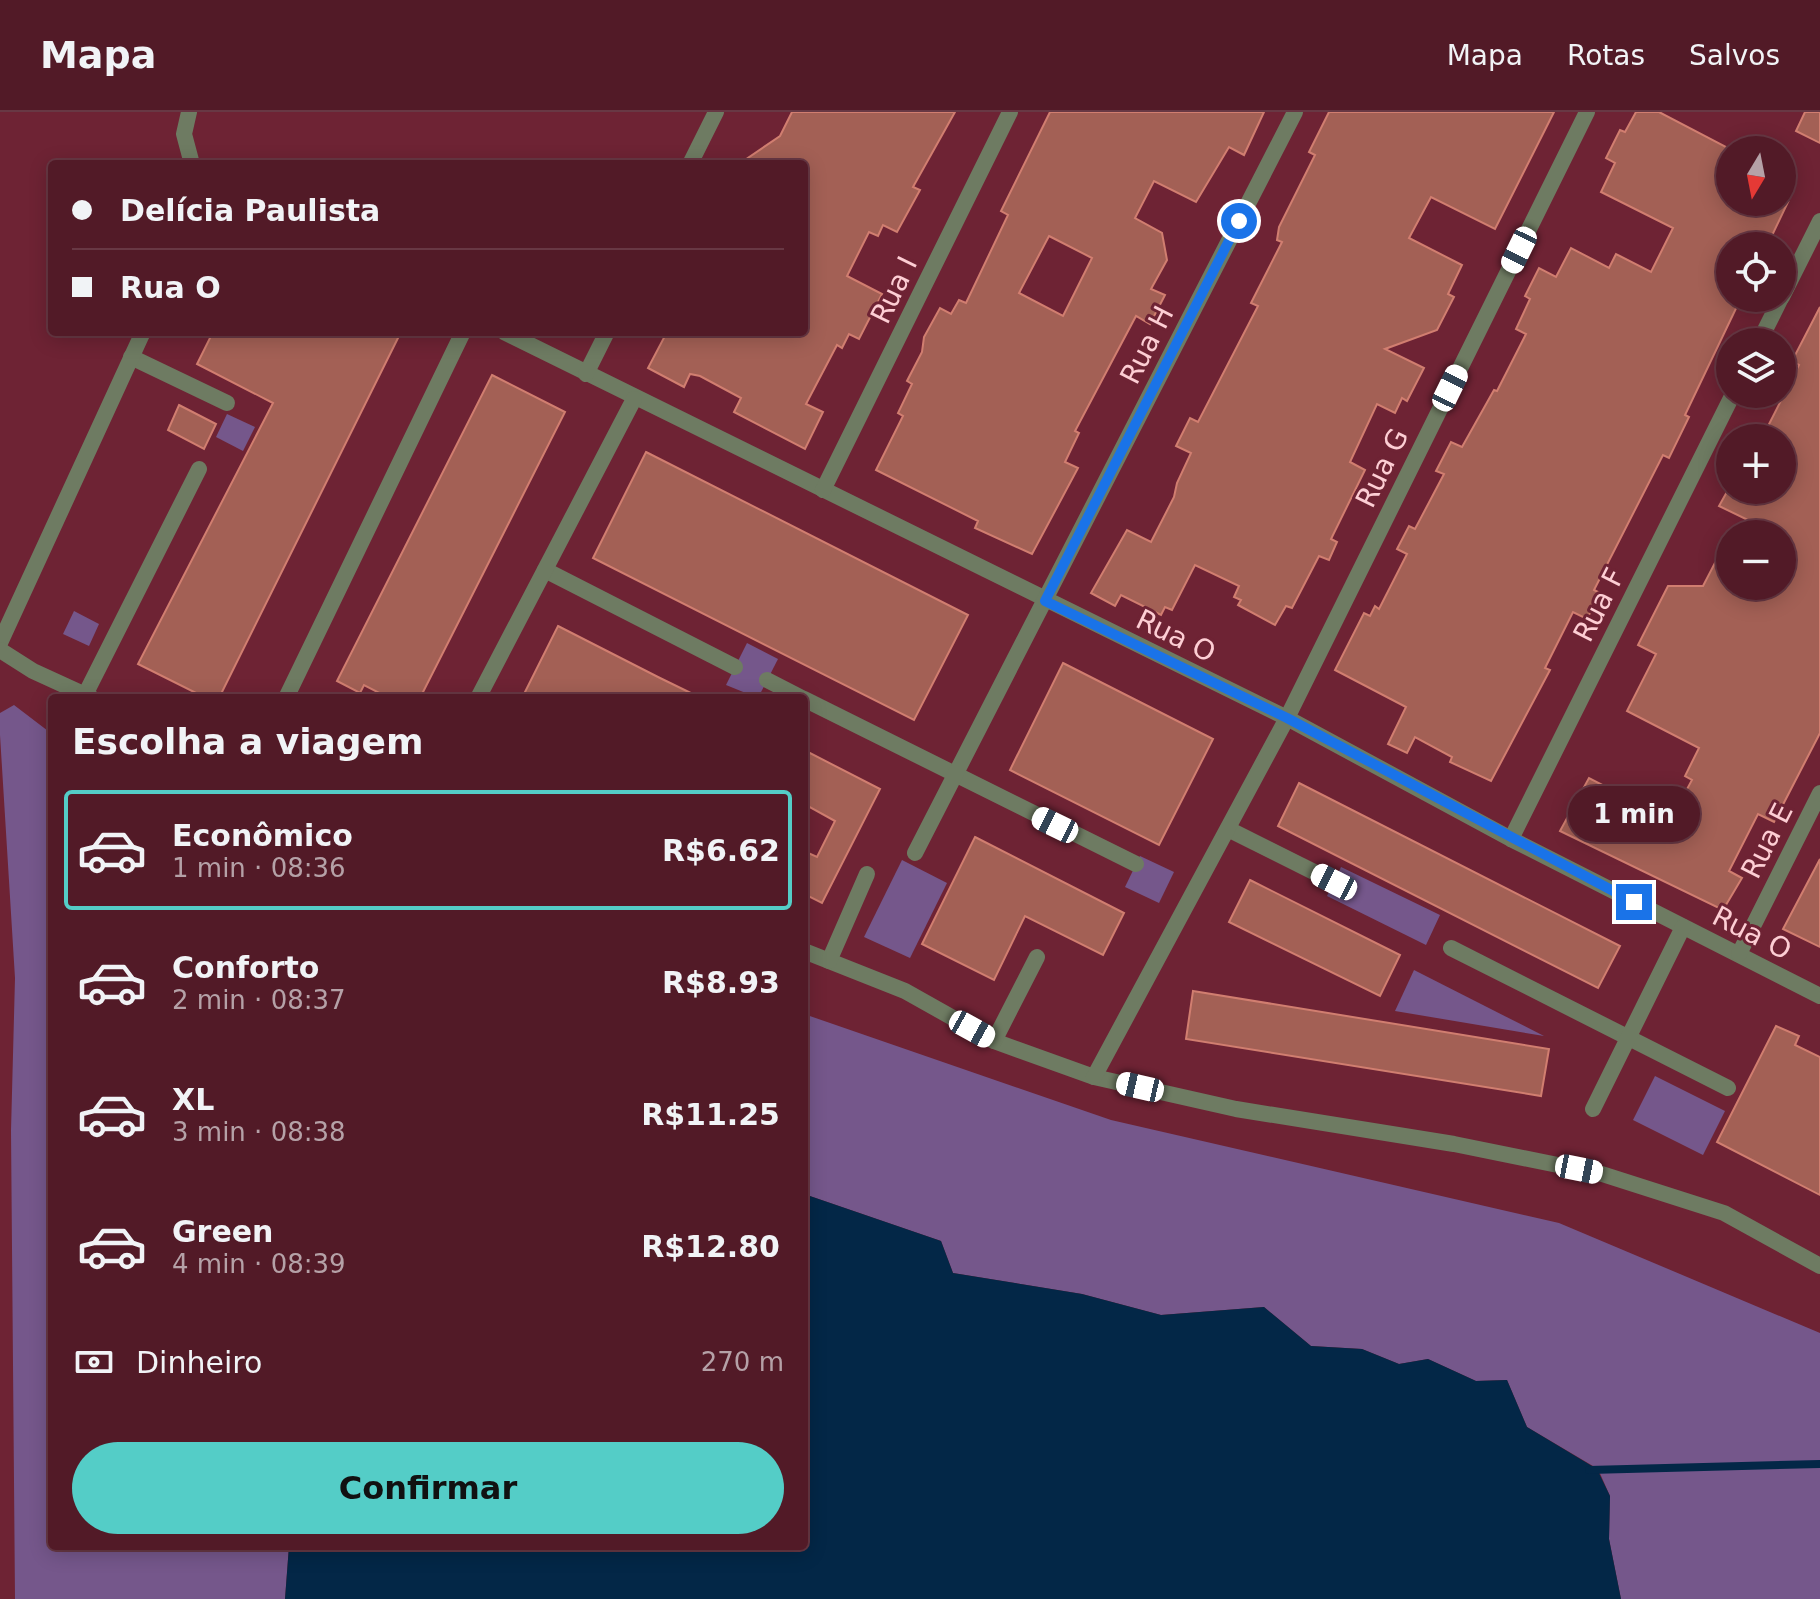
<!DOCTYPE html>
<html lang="pt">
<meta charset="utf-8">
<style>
:root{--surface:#521a27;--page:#5c2733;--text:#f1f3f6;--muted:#b5a1a7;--line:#683844;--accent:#54cdc7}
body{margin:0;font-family:"DejaVu Sans",sans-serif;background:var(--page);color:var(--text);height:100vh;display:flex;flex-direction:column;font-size:30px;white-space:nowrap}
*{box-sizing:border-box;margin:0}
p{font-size:26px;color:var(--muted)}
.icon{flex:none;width:44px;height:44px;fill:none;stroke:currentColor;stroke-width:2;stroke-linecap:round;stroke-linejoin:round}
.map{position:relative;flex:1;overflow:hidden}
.panel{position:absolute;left:48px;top:582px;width:760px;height:856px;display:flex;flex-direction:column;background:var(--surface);border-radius:8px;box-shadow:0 4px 20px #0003,0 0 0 2px var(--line)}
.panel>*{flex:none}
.banner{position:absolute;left:48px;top:48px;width:760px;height:176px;border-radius:8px;box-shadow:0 4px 20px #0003,0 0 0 2px var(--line);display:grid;align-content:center;height:176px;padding:0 24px;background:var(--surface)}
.needle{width:52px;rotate:190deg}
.buttons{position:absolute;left:1716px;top:24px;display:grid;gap:16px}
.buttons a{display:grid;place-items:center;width:80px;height:80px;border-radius:50%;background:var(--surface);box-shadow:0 4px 20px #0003,0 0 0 2px var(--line);font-size:40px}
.end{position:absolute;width:36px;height:36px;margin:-18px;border:10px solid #1a73e8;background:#fff;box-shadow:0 0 0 4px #fff}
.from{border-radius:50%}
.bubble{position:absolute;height:56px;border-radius:28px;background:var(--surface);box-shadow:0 4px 20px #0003,0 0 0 2px var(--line);font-size:26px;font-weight:700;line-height:56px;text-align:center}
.car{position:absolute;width:24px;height:48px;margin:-24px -12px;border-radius:10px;box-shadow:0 0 6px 2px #0007;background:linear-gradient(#fff 24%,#345 0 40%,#fff 0 76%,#345 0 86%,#fff 0)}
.banner b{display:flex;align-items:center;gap:28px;height:76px;font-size:30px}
.banner b+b{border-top:2px solid var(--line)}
.banner i{width:20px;height:20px;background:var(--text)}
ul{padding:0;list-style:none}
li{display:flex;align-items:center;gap:24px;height:120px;margin:0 16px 12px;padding:0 8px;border:4px solid transparent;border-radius:8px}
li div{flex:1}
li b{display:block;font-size:30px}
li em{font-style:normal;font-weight:700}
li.current{border-color:var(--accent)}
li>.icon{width:72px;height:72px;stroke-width:1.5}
h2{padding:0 24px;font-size:36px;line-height:96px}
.pay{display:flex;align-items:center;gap:20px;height:88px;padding:0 24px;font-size:30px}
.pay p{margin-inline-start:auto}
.cta{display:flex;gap:16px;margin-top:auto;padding:16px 24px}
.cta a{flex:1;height:92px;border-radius:48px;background:var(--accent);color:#111;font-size:32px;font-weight:700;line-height:92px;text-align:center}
header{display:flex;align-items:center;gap:48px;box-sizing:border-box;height:112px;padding:0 40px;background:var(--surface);border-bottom:2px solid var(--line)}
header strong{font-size:38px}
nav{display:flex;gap:44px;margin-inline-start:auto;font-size:28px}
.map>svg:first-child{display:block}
.green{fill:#75578b}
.water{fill:#032747}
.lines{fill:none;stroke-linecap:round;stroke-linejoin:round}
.stream{stroke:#032747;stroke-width:8}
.building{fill:#a36055;stroke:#d17e70;stroke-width:2;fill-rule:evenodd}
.minor{stroke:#6e7b62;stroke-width:16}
.route{stroke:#1a73e8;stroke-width:10}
.labels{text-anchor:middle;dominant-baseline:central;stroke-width:6;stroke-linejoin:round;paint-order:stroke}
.street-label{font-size:28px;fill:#fdced4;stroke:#6e2334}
</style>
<header>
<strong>Mapa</strong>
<nav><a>Mapa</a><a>Rotas</a><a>Salvos</a></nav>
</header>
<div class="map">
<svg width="1820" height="1487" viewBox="0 0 1820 1487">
<rect width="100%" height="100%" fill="#6e2334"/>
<!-- green -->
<g class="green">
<polygon points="227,302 255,315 243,339 216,325"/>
<polygon points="74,499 99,512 89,534 63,522"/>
<polygon points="747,531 778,547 758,586 726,573"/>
<polygon points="14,593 52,622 52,1434 289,1434 285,1487 15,1487 11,1019 15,866 0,623 0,601"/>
<polygon points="1140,744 1174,760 1159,791 1125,775"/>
<polygon points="902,748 947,771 910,846 864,825"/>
<polygon points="1341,755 1440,803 1426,833 1327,784"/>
<polygon points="1414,858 1544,924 1395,899"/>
<polygon points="804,902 1111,1008 1559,1111 1820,1221 1820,1487 1621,1487 1609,1427 1610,1384 1598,1357 1527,1315 1507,1268 1476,1269 1428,1247 1399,1252 1362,1237 1311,1234 1264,1195 1161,1203 1082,1182 953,1161 941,1129 804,1082"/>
<polygon points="1655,964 1725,999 1703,1043 1633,1008"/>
</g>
<!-- water -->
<polygon class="water" points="804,1082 941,1129 953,1161 1082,1182 1161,1203 1264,1195 1311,1234 1362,1237 1399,1252 1428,1247 1476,1269 1507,1268 1527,1315 1597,1357 1610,1384 1609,1427 1621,1487 285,1487 289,1434 804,1434"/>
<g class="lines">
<!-- stream -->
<polyline class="stream" points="1589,1358 1820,1352"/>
</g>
<!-- building -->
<g class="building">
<polygon points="792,0 955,0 913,75 920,78 897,120 883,113 878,124 869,120 847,164 882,182 859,227 849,222 842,236 837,233 806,292 823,300 805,337 734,300 741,286 700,264 690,262 684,275 648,256 667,220 804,220 804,52 739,52 780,24"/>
<path d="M1050,0H1264L1244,43L1229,35L1196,90L1154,69L1135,106L1162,121L1167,148L1151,177L1165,183L1150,212L1136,204L1075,319L1079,321L1065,350L1078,356L1032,442L975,416L978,409L876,358L903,304L898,301L912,272L907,269L922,240L924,225L940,196L951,202L959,188L966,191L1008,103L1001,99ZM1049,124L1092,146L1063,204L1019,181Z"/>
<polygon points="1329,0 1554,0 1495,117 1431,85 1409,126 1462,153 1448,182 1454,185 1437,218 1385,237 1424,256 1407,289 1402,286 1395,301 1377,292 1350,350 1365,358 1331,427 1337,430 1329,448 1319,444 1292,496 1286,494 1275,513 1238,493 1241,488 1234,485 1239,474 1195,453 1172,498 1165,495 1161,503 1121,483 1115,494 1091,481 1127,418 1151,430 1174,385 1177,371 1191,341 1176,334 1190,306 1198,310 1258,194 1251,191 1282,130 1277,128 1279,115 1315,43 1309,40"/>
<polygon points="1636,0 1659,0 1730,37 1730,90 1788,90 1767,134 1730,134 1730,186 1741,186 1685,303 1689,305 1669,346 1663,343 1594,478 1600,481 1587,507 1573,500 1545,556 1550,558 1491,669 1450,650 1452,645 1415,625 1407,641 1388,632 1406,595 1335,558 1364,501 1370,504 1375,494 1379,497 1407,442 1397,437 1409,414 1415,417 1444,362 1436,359 1451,330 1462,335 1494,278 1497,279 1526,222 1516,217 1530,187 1525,184 1539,156 1556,165 1571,136 1609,156 1616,142 1651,160 1673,116 1601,80 1615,51 1606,46 1620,18 1625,20"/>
<polygon points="1805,0 1820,0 1820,31 1796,19"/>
<polygon points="1820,195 1820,621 1774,710 1758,702 1729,759 1742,766 1723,798 1560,719 1589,666 1622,683 1614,700 1661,725 1692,668 1685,664 1699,636 1627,599 1656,542 1638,533 1668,474 1703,474 1730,422 1730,474 1782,474 1782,422 1741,422 1748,408 1719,394 1728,378 1782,378 1782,326 1762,326 1799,253 1792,249"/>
<polygon points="213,220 401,220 219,586 206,586 138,552 273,291 197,252"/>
<polygon points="492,263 565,300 420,586 389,586 364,573 360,581 337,569"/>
<polygon points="179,293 216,312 204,337 168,318"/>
<polygon points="646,340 968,503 914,608 593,446"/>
<polygon points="558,514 658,565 701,586 522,586"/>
<polygon points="1063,551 1213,627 1159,733 1010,658"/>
<polygon points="804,638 880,677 822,791 804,782 804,739 817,745 835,709 804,692"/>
<polygon points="1299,671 1620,834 1598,876 1278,714"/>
<polygon points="975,725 1124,801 1103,843 1025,804 994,868 922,832"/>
<polygon points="1820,747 1820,835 1783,817"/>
<polygon points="1250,768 1400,843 1380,884 1229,810"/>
<polygon points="1193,879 1549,937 1541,984 1186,927"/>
<polygon points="1776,914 1799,924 1795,933 1820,945 1820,1083 1717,1030"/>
</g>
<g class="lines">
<!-- minor -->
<g class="minor">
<polyline points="189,0 184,22 192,52"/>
<polyline points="690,52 716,0"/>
<polyline points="1782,185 1820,109"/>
<polyline points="504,220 1287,606 1511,727 1820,884"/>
<polyline points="1759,230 1781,186"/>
<polyline points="131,245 227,291"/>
<polyline points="586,262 607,220"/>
<polyline points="823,378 1010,0"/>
<polyline points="545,458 735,555"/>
<polyline points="0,531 143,220"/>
<polyline points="0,538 33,559 92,586"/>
<polyline points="767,568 802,586"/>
<polyline points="85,583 199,357"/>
<polyline points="286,586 463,220"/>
<polyline points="478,586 634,287"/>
<polyline points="804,587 1136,752"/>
<polyline points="1228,717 1334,770"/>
<polyline points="1511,727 1733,282"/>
<polyline points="915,741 1295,0"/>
<polyline points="1451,836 1728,976"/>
<polyline points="804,839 905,879 994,929 1094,965 1236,997 1454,1032 1602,1062 1724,1101 1820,1154"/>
<polyline points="1739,842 1820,681"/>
<polyline points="829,849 867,762"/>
<polyline points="994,929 1037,845"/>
<polyline points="1094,965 1287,606 1587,0"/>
<polyline points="1593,997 1683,815"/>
</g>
</g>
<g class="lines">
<!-- route -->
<polyline class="route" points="1239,109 1045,489 1287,606 1634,790"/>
</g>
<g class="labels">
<!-- street labels -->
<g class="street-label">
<text transform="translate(894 178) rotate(-64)">Rua I</text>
<text transform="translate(1147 233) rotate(-63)">Rua H</text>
<text transform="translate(1382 356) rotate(-64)">Rua G</text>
<text transform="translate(1599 493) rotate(-63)">Rua F</text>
<text transform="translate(1176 524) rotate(26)">Rua O</text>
<text transform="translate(1767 729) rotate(-63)">Rua E</text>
<text transform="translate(1752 821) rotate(27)">Rua O</text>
</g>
</g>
</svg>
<div class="buttons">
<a><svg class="needle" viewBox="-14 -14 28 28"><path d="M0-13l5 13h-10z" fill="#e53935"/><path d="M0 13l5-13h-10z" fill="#b5a1a7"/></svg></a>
<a><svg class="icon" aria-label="locate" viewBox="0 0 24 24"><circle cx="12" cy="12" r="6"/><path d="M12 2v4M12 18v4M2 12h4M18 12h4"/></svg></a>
<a><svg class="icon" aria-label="layers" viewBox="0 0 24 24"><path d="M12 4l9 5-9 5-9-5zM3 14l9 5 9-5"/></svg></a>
<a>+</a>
<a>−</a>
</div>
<i class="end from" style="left:1239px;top:109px"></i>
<i class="end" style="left:1634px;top:790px"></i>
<div class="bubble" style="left:1568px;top:674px;width:132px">1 min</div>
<i class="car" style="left:1519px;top:138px;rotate:206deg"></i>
<i class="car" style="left:1450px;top:276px;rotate:26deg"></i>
<i class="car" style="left:1055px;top:713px;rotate:296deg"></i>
<i class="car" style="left:1334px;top:770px;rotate:297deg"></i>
<i class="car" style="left:972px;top:917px;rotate:119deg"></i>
<i class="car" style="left:1140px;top:975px;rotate:283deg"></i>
<i class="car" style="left:1579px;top:1057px;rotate:101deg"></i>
<div class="banner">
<b><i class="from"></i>Delícia Paulista</b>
<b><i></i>Rua O</b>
</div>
<section class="panel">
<h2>Escolha a viagem</h2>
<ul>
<li class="current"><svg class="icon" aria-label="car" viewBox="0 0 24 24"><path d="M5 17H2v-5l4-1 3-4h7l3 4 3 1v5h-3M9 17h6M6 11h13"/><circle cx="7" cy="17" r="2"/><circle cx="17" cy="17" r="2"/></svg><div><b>Econômico</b><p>1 min · 08:36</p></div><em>R$6.62</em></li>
<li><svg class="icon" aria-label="car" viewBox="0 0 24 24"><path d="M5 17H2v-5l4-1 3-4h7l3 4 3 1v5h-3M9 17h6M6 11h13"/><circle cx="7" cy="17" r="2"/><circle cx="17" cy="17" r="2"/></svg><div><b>Conforto</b><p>2 min · 08:37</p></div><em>R$8.93</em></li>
<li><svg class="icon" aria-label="car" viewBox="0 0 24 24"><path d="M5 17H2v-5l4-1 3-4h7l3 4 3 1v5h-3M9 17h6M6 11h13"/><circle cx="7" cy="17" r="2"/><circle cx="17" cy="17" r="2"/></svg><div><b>XL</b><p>3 min · 08:38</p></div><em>R$11.25</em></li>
<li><svg class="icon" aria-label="car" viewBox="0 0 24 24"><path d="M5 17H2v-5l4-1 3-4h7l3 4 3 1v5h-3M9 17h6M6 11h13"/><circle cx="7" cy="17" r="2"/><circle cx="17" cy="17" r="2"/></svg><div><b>Green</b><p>4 min · 08:39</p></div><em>R$12.80</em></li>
</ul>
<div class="pay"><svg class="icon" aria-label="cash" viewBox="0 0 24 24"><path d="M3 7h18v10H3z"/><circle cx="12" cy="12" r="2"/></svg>Dinheiro<p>270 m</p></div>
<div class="cta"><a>Confirmar</a></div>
</section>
</div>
